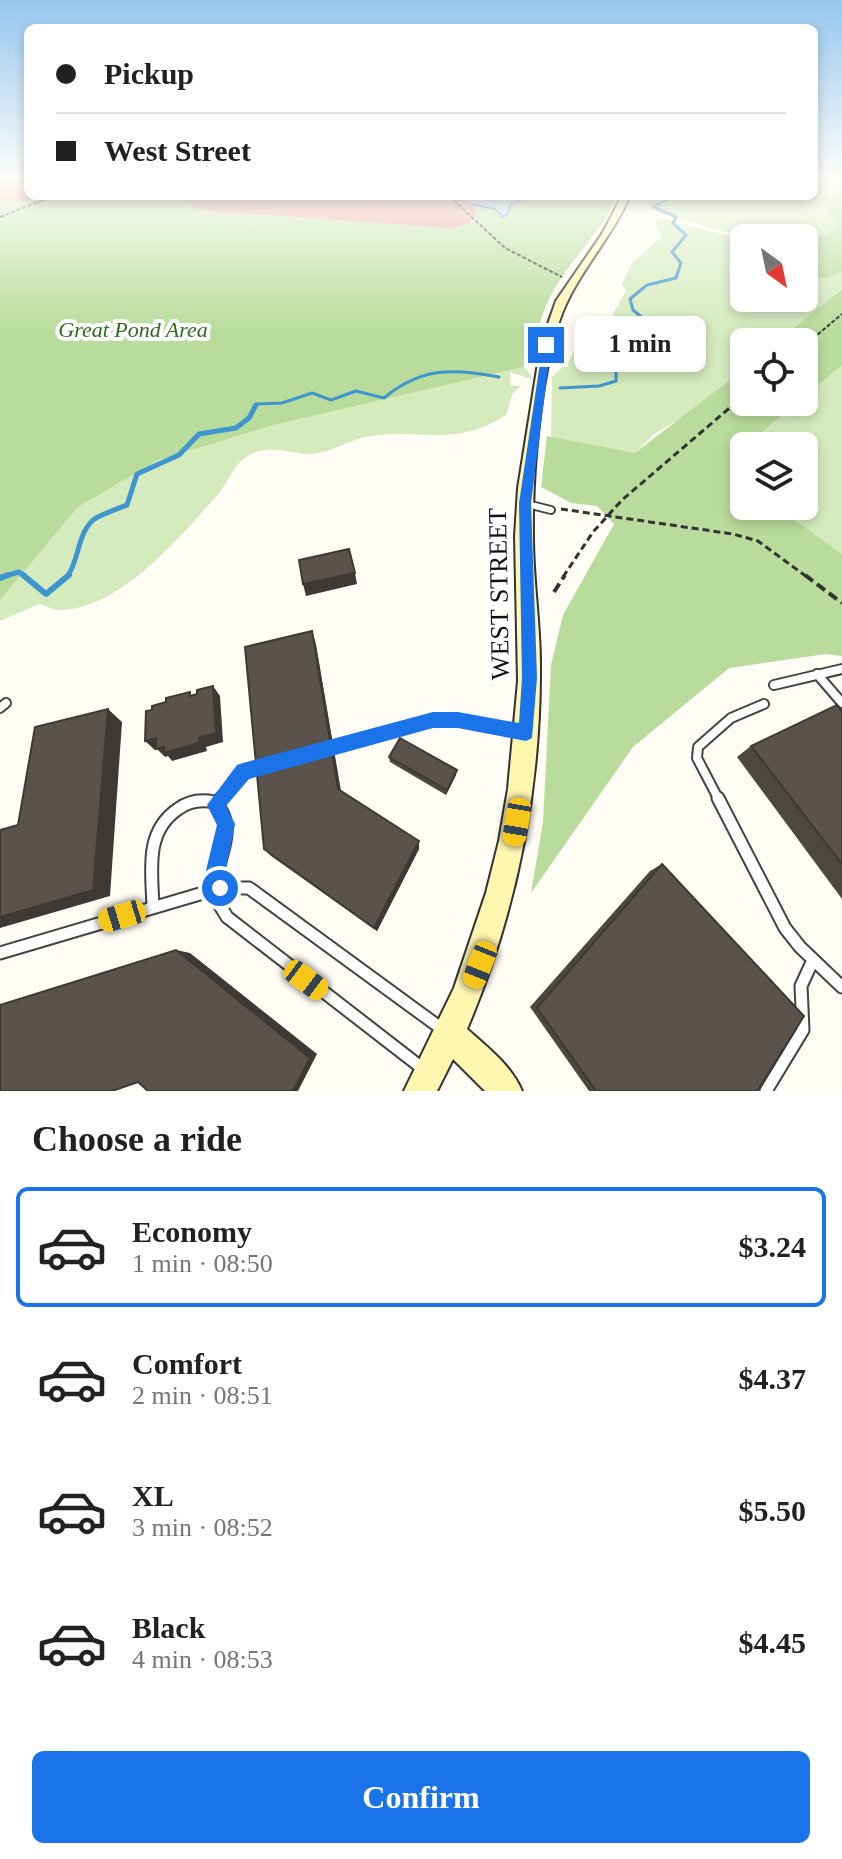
<!DOCTYPE html>
<meta charset="utf-8">
<style>
:root{--surface:#fff;--page:#f2f2f2;--text:#202124;--muted:#757577;--line:#e0e0e0;--accent:#1a73e8}
body{margin:0;font-family:Georgia,serif;background:var(--page);color:var(--text);height:100vh;display:flex;flex-direction:column;font-size:30px;white-space:nowrap}
*{box-sizing:border-box;margin:0}
p{font-size:26px;color:var(--muted)}
.icon{flex:none;width:44px;height:44px;fill:none;stroke:currentColor;stroke-width:2;stroke-linecap:round;stroke-linejoin:round}
.map{position:relative;height:1091px;overflow:hidden}
.details{display:flex;flex-direction:column;background:var(--surface);flex:1}
.details>*{flex:none}
.top-card{position:absolute;left:24px;top:24px;width:794px;height:176px;border-radius:12px;box-shadow:0 4px 12px #0003;display:grid;align-content:center;height:176px;padding:0 32px;background:var(--surface)}
.needle{width:52px;rotate:147deg}
.fabs{position:absolute;left:730px;top:224px;display:grid;gap:16px}
.fabs a{display:grid;place-items:center;width:88px;height:88px;border-radius:12px;background:var(--surface);box-shadow:0 4px 12px #0003;font-size:40px}
.end{position:absolute;width:36px;height:36px;margin:-18px;border:10px solid #1a73e8;background:#fff;box-shadow:0 0 0 4px #fff}
.from{border-radius:50%}
.bubble{position:absolute;height:56px;border-radius:12px;background:var(--surface);box-shadow:0 4px 12px #0003;font-size:26px;font-weight:700;line-height:56px;text-align:center}
.car{position:absolute;width:24px;height:48px;margin:-24px -12px;border-radius:10px;box-shadow:0 0 6px 2px #0007;background:linear-gradient(#f5c518 24%,#345 0 40%,#f5c518 0 76%,#345 0 86%,#f5c518 0)}
.top-card b{display:flex;align-items:center;gap:28px;height:76px;font-size:30px}
.top-card b+b{border-top:2px solid var(--line)}
.top-card i{width:20px;height:20px;background:var(--text)}
ul{padding:0;list-style:none}
li{display:flex;align-items:center;gap:24px;height:120px;margin:0 16px 12px;padding:0 16px;border:4px solid transparent;border-radius:12px}
li div{flex:1}
li b{display:block;font-size:30px}
li em{font-style:normal;font-weight:700}
li.selected{border-color:var(--accent)}
li>.icon{width:72px;height:72px;stroke-width:1.5}
h2{padding:0 32px;font-size:36px;line-height:96px}
.button{display:flex;gap:16px;margin-top:auto;padding:16px 32px}
.button a{flex:1;height:92px;border-radius:12px;background:var(--accent);color:#fff;font-size:32px;font-weight:700;line-height:92px;text-align:center}
.map>svg:first-child{display:block}
.green{fill:#d5ebbd}
.forest{fill:#b9dc9c}
.water{fill:#b9e0f7;stroke:#3f96cf;stroke-width:2}
.lines{fill:none;stroke-linecap:round;stroke-linejoin:round}
.stream-far2{stroke:#3f96cf;stroke-width:3}
.stream-far1{stroke:#3f96cf;stroke-width:5}
.stream{stroke:#3f96cf;stroke-width:6}
.runway{fill:#e29292;fill-rule:evenodd}
.lane-far2-casing{stroke:#444;stroke-width:10}
.lane-far1-casing{stroke:#444;stroke-width:12}
.lane-casing{stroke:#444;stroke-width:15}
.secondary-casing{stroke:#333;stroke-width:4}
.path-far2{stroke:#333;stroke-width:2;stroke-dasharray:4 2;stroke-linecap:butt}
.path-far1{stroke:#333;stroke-width:3;stroke-dasharray:7 4;stroke-linecap:butt}
.path{stroke:#333;stroke-width:4;stroke-dasharray:10 5;stroke-linecap:butt}
.lane-far2{stroke:#fff;stroke-width:6}
.lane-far1{stroke:#fff;stroke-width:8}
.lane{stroke:#fff;stroke-width:11}
.secondary{fill:#fff6b0;fill-rule:evenodd}
.wall{fill:#4d4742}
.shaded-wall{fill:#3f3936}
.building{fill:#5a524d;stroke:#3f3936;stroke-width:2}
.route{fill:#1a73e8}
.labels{text-anchor:middle;dominant-baseline:central;stroke-width:8;stroke-linejoin:round;paint-order:stroke}
.far-park-label{font-size:22px;font-style:italic;fill:#2f6b1f;stroke:#fff}
.street-label{font-size:26px;fill:#111;stroke:#fff}
</style>
<div class="map">
<svg width="842" height="1091" viewBox="0 0 842 1091">
<rect width="100%" height="100%" fill="#fffdf5"/>
<!-- green -->
<g class="green">
<polygon points="814,178 842,178 842,198 826,205 839,224 833,237 815,240 805,246 804,238 747,238 663,214 647,205 655,196 814,196"/>
<polygon points="660,218 744,240 744,298 804,298 804,268 842,262 842,288 782,342 744,342 744,370 705,403 653,435 635,453 557,443 551,436 552,377 569,361 585,328 612,316 626,291 622,284 632,263 661,237 655,222"/>
<path d="M0,310L523,365L534,380L510,372L511,386H521L513,393L506,415C454,449 420,427 366,437C346,441 329,454 308,454C289,453 273,445 254,453C234,461 231,478 219,493C183,534 122,608 62,610C55,611 47,606 39,604L0,621Z"/>
<polygon points="842,347 842,567 759,506 804,506 804,446 744,446 744,496 716,480 776,402 804,402 804,379"/>
</g>
<!-- forest -->
<g class="forest">
<path d="M0,178H28V196H617C602,231 574,256 555,288C541,311 535,338 531,365L273,425L158,460L78,507L0,600Z"/>
<polygon points="842,193 842,272 826,278 804,274 804,242 829,235 839,224 819,199"/>
<polygon points="842,289 842,365 804,397 804,342 777,342"/>
<polygon points="744,369 744,402 797,402 732,458 744,483 744,506 775,506 842,554 842,656 826,654 729,668 633,747 531,893 543,822 551,665 563,615 614,524 597,506 571,503 541,487 547,436 635,453"/>
</g>
<!-- water -->
<polygon class="water" points="454,196 529,196 510,205 508,214 503,217 495,209 466,203"/>
<g class="lines">
<!-- stream-far2 -->
<g class="stream-far2">
<polyline points="560,388 599,386 616,381 616,372 604,360 605,349 626,342 633,326 645,320 633,310 630,299 647,285 676,278 681,263 672,252 686,235 673,223 676,217 653,207 673,196"/>
<path d="M255,407L257,404L282,403L312,393L331,400L356,391L384,398C421,367 453,368 499,377"/>
</g>
<!-- stream-far1 -->
<g class="stream-far1">
<polyline points="2,577 19,572 26,577"/>
<path d="M67,577C80,560 77,530 96,518C105,513 117,509 127,505L137,474L179,455L199,434L236,428L249,418L256,405"/>
</g>
<!-- stream -->
<g class="stream">
<polyline points="23,575 46,594 69,575"/>
<polyline points="0,578 8,575"/>
</g>
<!-- runway -->
<g class="runway">
<polygon points="0,178 28,178 28,196 45,196 28,201 0,200"/>
<polygon points="186,196 446,196 469,201 476,212 469,223 450,228 211,211 193,207"/>
</g>
<!-- lane-far2 casing -->
<g class="lane-far2-casing">
<polyline id="lane-far2" points="527,504 551,510"/>
</g>
<!-- lane-far1 casing -->
<g class="lane-far1-casing">
<g id="lane-far1">
<polyline points="817,674 842,703"/>
<polyline points="774,685 842,669"/>
<polyline points="0,708 6,703"/>
<polyline points="326,748 433,720 458,720 520,731"/>
<polyline points="201,800 205,800"/>
<polyline points="220,800 237,777 263,764"/>
<polyline points="719,800 697,758 698,747 731,718 764,704"/>
</g>
</g>
<!-- lane casing -->
<g class="lane-casing">
<g id="lane">
<polyline points="718,798 785,928 800,947 842,987"/>
<polyline points="216,805 221,798"/>
<path d="M153,907C152,872 144,832 178,809C189,801 200,799 214,802C240,826 217,862 211,891L227,917L422,1068"/>
<polyline points="0,953 220,888 249,888 442,1029"/>
<polyline points="766,1091 803,1030 801,986 813,960"/>
</g>
</g>
<!-- secondary casing -->
<g class="secondary-casing">
<path id="secondary" d="M622,196H630C611,240 574,276 559,322C540,380 532,476 533,537C533,580 540,622 540,664C541,790 516,914 467,1029C487,1047 511,1065 522,1091H485L453,1059L437,1091H404L454,988L486,893L499,841L508,789L518,681L515,536L518,488L541,344L556,301L602,234Z"/>
</g>
<!-- path-far2 -->
<g class="path-far2">
<polyline points="449,196 505,248 562,277"/>
<polyline points="0,217 53,196"/>
<polyline points="804,346 842,314"/>
<polyline points="731,407 744,396"/>
</g>
<!-- path-far1 -->
<g class="path-far1">
<polyline points="561,509 733,534 758,541 807,577"/>
<polyline points="563,577 593,532 622,500 733,405"/>
</g>
<!-- path -->
<g class="path">
<polyline points="805,575 842,603"/>
<polyline points="554,592 565,575"/>
</g>
<!-- lane-far2 -->
<use href="#lane-far2" class="lane-far2"/>
<!-- lane-far1 -->
<use href="#lane-far1" class="lane-far1"/>
<!-- lane -->
<use href="#lane" class="lane"/>
<!-- secondary -->
<use href="#secondary" class="secondary"/>
</g>
<!-- wall -->
<g class="wall">
<polygon points="312,631 316,645 341,791 419,849 377,931 271,856 264,849"/>
<polygon points="842,711 842,899 737,757 751,746"/>
<polygon points="389,757 456,775 446,795 390,762"/>
<polygon points="662,864 757,1091 589,1091 530,1007 650,871"/>
</g>
<!-- shaded-wall -->
<g class="shaded-wall">
<polygon points="355,573 357,584 306,596 303,584"/>
<polygon points="312,631 316,645 342,799 338,789"/>
<polygon points="213,686 220,696 223,742 206,747 207,751 172,761 168,756 165,757 157,749 155,750 145,741 156,738 199,738"/>
<polygon points="108,709 122,722 110,896 0,928 0,917"/>
<polygon points="457,770 456,775 446,795 447,790"/>
<polygon points="419,841 419,849 377,931 374,928"/>
<polygon points="176,950 190,953 317,1054 298,1091 293,1091"/>
</g>
<!-- building -->
<g class="building">
<polygon points="349,549 355,573 303,584 299,560"/>
<polygon points="312,631 338,789 419,841 374,928 264,849 245,647"/>
<polygon points="213,686 216,733 199,738 199,743 164,753 164,747 156,749 156,738 145,741 146,711 152,710 152,706 166,702 166,698 190,692 190,696 197,694 197,690"/>
<polygon points="837,705 842,711 842,864 751,746"/>
<polygon points="108,709 93,890 0,917 0,830 18,825 35,727"/>
<polygon points="400,738 457,770 447,790 389,757"/>
<polygon points="662,864 804,1016 757,1091 596,1091 537,1008"/>
<polygon points="176,950 310,1058 293,1091 148,1091 138,1082 112,1091 0,1091 0,1005"/>
</g>
<!-- sky -->
<linearGradient id="sky" x2="0" y2="1"><stop stop-color="#95c6ee"/><stop offset="0.54" stop-color="#fffefa"/><stop offset="1" stop-color="#fffefa" stop-opacity="0"/></linearGradient>
<rect width="842" height="331" fill="url(#sky)"/>
<!-- route -->
<path class="route" d="M543,343L551,345L531,503L537,678L532,738L526,741L458,728H433L249,779L226,806L235,824L224,880L230,888L227,895C218,899 213,901 204,898L201,891L217,825L207,805L237,765L243,763L433,712H458L519,723L522,678L519,503Z"/>
<g class="labels">
<!-- far-park labels -->
<g class="far-park-label">
<text x="133" y="329">Great Pond Area</text>
</g>
<!-- street labels -->
<g class="street-label">
<text transform="translate(499 594) rotate(-91)">WEST STREET</text>
</g>
</g>
</svg>
<div class="fabs">
<a><svg class="needle" viewBox="-14 -14 28 28"><path d="M0-13l5 13h-10z" fill="#e53935"/><path d="M0 13l5-13h-10z" fill="#757577"/></svg></a>
<a><svg class="icon" aria-label="locate" viewBox="0 0 24 24"><circle cx="12" cy="12" r="6"/><path d="M12 2v4M12 18v4M2 12h4M18 12h4"/></svg></a>
<a><svg class="icon" aria-label="layers" viewBox="0 0 24 24"><path d="M12 4l9 5-9 5-9-5zM3 14l9 5 9-5"/></svg></a>
</div>
<i class="end from" style="left:220px;top:888px"></i>
<i class="end" style="left:546px;top:345px"></i>
<div class="bubble" style="left:574px;top:316px;width:132px">1 min</div>
<i class="car" style="left:517px;top:822px;rotate:190deg"></i>
<i class="car" style="left:122px;top:916px;rotate:253deg"></i>
<i class="car" style="left:480px;top:965px;rotate:202deg"></i>
<i class="car" style="left:306px;top:980px;rotate:127deg"></i>
<div class="top-card">
<b><i class="from"></i>Pickup</b>
<b><i></i>West Street</b>
</div>
</div>
<section class="details">
<h2>Choose a ride</h2>
<ul>
<li class="selected"><svg class="icon" aria-label="car" viewBox="0 0 24 24"><path d="M5 17H2v-5l4-1 3-4h7l3 4 3 1v5h-3M9 17h6M6 11h13"/><circle cx="7" cy="17" r="2"/><circle cx="17" cy="17" r="2"/></svg><div><b>Economy</b><p>1 min · 08:50</p></div><em>$3.24</em></li>
<li><svg class="icon" aria-label="car" viewBox="0 0 24 24"><path d="M5 17H2v-5l4-1 3-4h7l3 4 3 1v5h-3M9 17h6M6 11h13"/><circle cx="7" cy="17" r="2"/><circle cx="17" cy="17" r="2"/></svg><div><b>Comfort</b><p>2 min · 08:51</p></div><em>$4.37</em></li>
<li><svg class="icon" aria-label="car" viewBox="0 0 24 24"><path d="M5 17H2v-5l4-1 3-4h7l3 4 3 1v5h-3M9 17h6M6 11h13"/><circle cx="7" cy="17" r="2"/><circle cx="17" cy="17" r="2"/></svg><div><b>XL</b><p>3 min · 08:52</p></div><em>$5.50</em></li>
<li><svg class="icon" aria-label="car" viewBox="0 0 24 24"><path d="M5 17H2v-5l4-1 3-4h7l3 4 3 1v5h-3M9 17h6M6 11h13"/><circle cx="7" cy="17" r="2"/><circle cx="17" cy="17" r="2"/></svg><div><b>Black</b><p>4 min · 08:53</p></div><em>$4.45</em></li>
</ul>
<div class="button"><a>Confirm</a></div>
</section>
